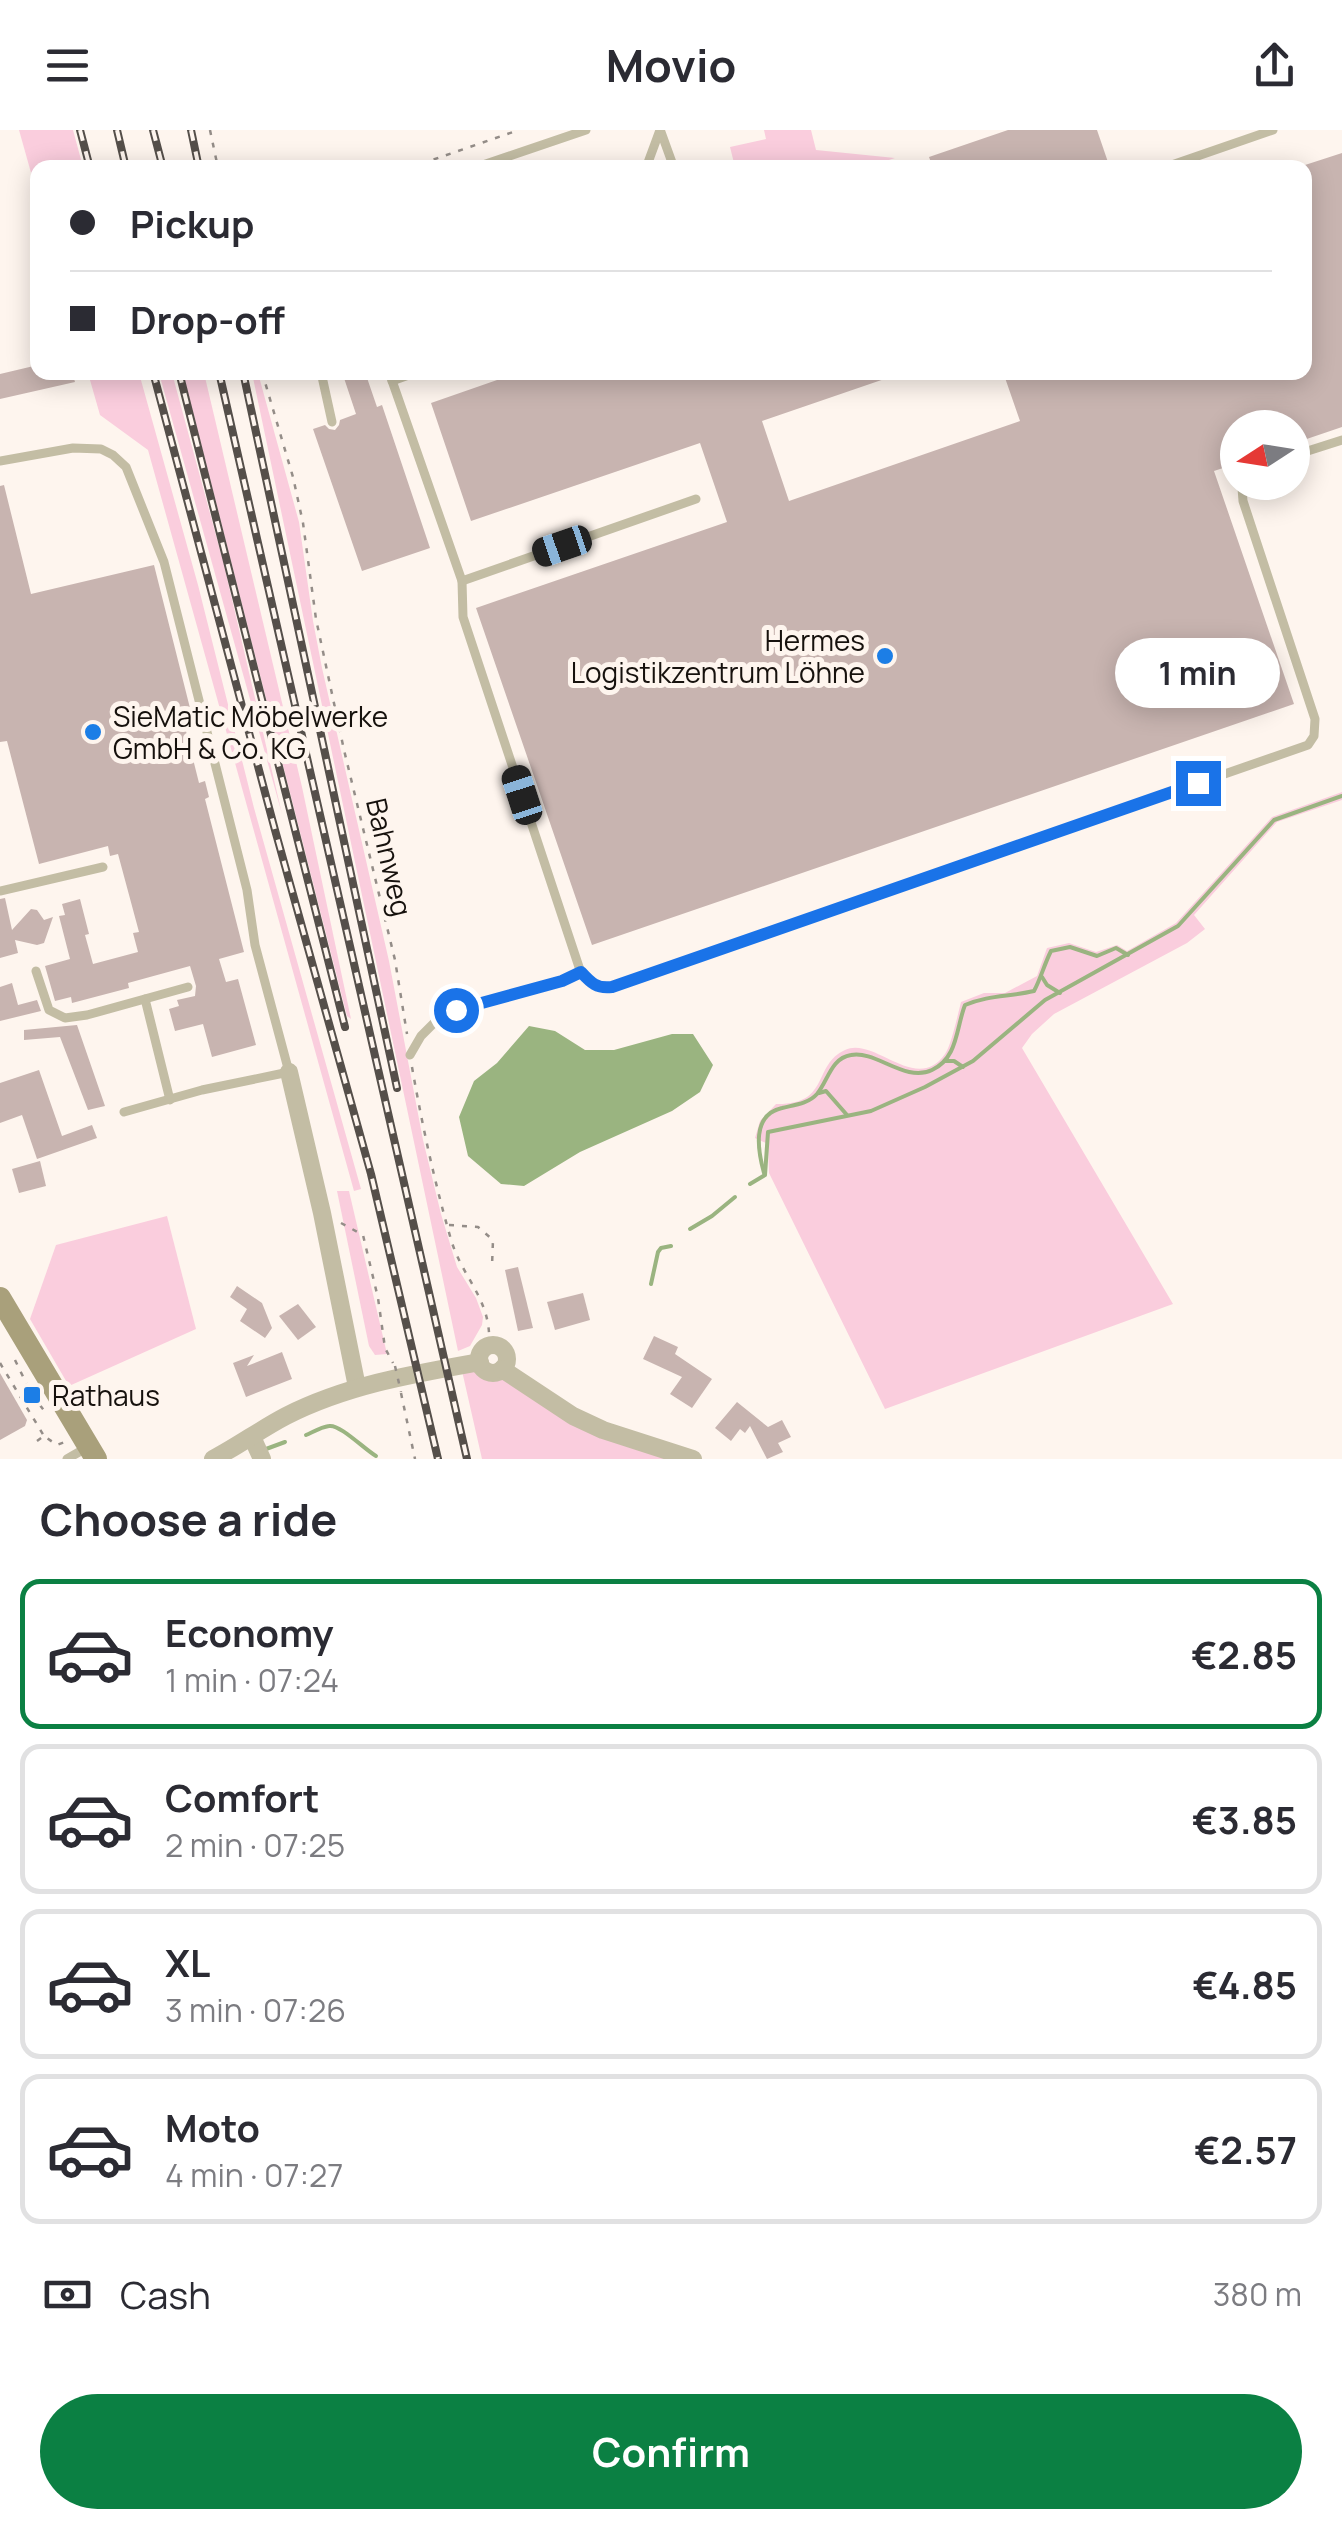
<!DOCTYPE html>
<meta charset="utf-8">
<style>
:root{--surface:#fff;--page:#f7f7f7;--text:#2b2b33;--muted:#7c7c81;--line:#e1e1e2;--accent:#0b8043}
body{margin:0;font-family:Manrope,sans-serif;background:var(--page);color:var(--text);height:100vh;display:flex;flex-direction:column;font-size:38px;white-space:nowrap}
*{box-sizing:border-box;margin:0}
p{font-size:32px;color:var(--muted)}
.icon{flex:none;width:55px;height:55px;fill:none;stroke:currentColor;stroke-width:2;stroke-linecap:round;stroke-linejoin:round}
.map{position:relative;height:1329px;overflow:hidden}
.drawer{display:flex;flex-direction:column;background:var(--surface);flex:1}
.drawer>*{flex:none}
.hud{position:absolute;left:30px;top:30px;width:1282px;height:220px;border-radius:20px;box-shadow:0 5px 25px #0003;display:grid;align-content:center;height:220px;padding:0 40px;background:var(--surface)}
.needle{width:65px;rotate:258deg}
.tools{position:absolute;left:1220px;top:280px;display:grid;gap:20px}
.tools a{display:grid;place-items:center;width:90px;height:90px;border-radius:50%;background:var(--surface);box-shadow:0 5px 25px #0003;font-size:50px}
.end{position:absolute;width:45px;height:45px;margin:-22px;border:12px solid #1a73e8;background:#fff;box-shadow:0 0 0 5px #fff}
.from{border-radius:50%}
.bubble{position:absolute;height:70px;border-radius:35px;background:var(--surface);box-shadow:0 5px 25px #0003;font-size:32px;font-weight:700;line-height:70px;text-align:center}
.car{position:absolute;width:30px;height:60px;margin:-30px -15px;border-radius:12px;box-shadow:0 0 8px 2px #0007;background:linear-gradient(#222 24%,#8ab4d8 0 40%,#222 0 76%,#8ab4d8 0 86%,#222 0)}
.hud b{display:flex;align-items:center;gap:35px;height:95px;font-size:38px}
.hud b+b{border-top:2px solid var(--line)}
.hud i{width:25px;height:25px;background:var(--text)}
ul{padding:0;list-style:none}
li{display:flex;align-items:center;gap:30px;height:150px;margin:0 20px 15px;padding:0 20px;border:5px solid var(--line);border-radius:20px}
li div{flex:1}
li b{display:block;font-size:38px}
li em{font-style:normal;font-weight:700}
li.selected{border-color:var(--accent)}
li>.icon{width:90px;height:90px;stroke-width:1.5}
h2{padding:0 40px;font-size:45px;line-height:120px}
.pay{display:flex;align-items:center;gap:25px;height:110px;padding:0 40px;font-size:38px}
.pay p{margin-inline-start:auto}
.cta{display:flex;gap:20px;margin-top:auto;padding:20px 40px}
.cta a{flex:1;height:115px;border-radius:60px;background:var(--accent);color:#fff;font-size:40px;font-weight:700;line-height:115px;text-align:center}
header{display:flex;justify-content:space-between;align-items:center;height:130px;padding:0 40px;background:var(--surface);font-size:45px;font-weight:700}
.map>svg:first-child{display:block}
.green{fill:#facddd}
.water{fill:#9ab480}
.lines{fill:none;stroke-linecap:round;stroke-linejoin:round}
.stream{stroke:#9ab480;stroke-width:4}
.building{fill:#c8b4b0}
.path{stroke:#948d88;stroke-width:2.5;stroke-dasharray:5 8;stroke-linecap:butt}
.lane{stroke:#c3bda4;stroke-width:9}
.street{stroke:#c3bda4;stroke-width:18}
.secondary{stroke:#a9a07b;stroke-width:22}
.rail-casing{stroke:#554f4a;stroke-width:8}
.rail{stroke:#fef5ee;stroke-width:4;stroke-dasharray:11;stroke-linecap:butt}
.path-bridge{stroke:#948d88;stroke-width:2.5;stroke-dasharray:5 8;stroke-linecap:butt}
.route{stroke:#1a73e8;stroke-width:12}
.poi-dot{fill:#1c7ee6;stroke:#fef5ee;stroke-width:4}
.labels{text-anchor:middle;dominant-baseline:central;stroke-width:10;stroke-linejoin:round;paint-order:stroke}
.poi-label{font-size:28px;fill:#16110d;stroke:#fef5ee;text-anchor:start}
.street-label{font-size:28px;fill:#16110d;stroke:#fef5ee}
</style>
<header><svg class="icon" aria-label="menu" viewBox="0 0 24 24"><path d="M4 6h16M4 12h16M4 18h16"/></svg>Movio<svg class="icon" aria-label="share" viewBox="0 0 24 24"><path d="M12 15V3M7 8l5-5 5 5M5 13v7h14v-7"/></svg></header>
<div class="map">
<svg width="1342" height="1329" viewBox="0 0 1342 1329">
<rect width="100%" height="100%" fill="#fef5ee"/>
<!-- green -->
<g class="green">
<polygon points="19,0 73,0 83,37 38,38 37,64"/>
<polygon points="764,0 811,0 816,20 895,28 867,37 735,37 730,17 766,9"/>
<polygon points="88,243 139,243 198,455 254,678 361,1059 354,1061 148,320 100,285"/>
<polygon points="159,243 172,243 224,435 282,684"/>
<polygon points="183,243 204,243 302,657 351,889 347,886"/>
<polygon points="252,243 258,243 299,392 313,491 322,538 389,831 423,1010 441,1084 457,1137 476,1168 483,1187 482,1195 470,1216 458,1221"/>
<path d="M1342,662V670L1277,692L1194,785L1205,799L1187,813L1054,884L1032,904L1022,918L1173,1174L885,1279L769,1043L768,1014L755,1008L760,991L776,974C831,975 812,935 845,920C875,906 916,965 945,924C951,916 958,884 961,872L984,863H1005L1037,846L1047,818L1069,813L1096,822L1117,815L1127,821L1176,793L1272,687Z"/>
<polygon points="337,1061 349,1061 387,1224 375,1225 369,1216"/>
<polygon points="167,1086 196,1199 69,1256 30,1189 56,1115"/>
<polygon points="476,1240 486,1246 502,1247 675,1329 482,1329 462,1241"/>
</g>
<!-- water -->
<polygon class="water" points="529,896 555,901 585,920 614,920 672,904 693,904 713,935 700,962 672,981 580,1022 524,1056 501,1054 468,1026 459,987 474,951 497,933"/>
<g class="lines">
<!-- stream -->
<g class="stream">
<polyline points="1042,847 1047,855 1060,863"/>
<polyline points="945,931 954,931 963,937"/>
<polyline points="819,963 826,961 847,985"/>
<path d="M764,1043C758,1021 751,985 782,978C794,975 808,974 817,964C828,951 831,928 851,925C876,920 905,953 932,940C958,928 956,898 965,875C989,865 1008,867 1034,861C1041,848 1044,835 1051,821L1070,817L1097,826L1116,818L1128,825"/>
<polyline points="750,1054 765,1045 768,1002 871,981 925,957 973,931 1045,870 1178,796 1274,690 1342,666"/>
<polyline points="690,1099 712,1086 735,1067"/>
<polyline points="651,1154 658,1122 661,1118 671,1116"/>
<path d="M306,1305C313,1302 321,1297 329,1296C340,1294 364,1319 376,1326"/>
<polyline points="266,1319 285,1312"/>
</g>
</g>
<!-- building -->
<g class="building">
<polygon points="1008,0 1097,0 1110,38 933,38 929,27"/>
<polygon points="1342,23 1342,297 1292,314 1292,298 1238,298 1238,333 1214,341 1294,574 592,815 476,478 727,392 700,313 471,391 431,273 520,242 898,242 899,244 762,291 789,371 1020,291 1003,242 1305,242 1305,35"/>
<polygon points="38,235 38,242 72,242 75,252 0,269 0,244"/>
<polygon points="342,242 365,242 377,277 382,275 430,418 362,441 313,299 325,295 329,299 335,300 339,295 340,290 356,284"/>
<polygon points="4,355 31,464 154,435 193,590 184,593 199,653 205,651 209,667 205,669 244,822 219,829 226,852 238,849 256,915 212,927 203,894 175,901 169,879 179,876 177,870 195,866 196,856 190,836 128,853 129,858 72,873 71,867 55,871 45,836 70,829 59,786 65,785 62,774 80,769 89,804 85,805 93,834 138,822 133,803 139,802 118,724 110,726 108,716 39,734 7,611 0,612 0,356"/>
<polygon points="5,768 12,800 31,779 37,780 44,790 53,787 44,813 37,815 15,810 18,823 0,828 0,769"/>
<polygon points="12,853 18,875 37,870 41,881 0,891 0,857"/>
<polygon points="77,895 105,976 88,980 60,907 24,910 24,900"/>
<polygon points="39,940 62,1006 92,995 97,1008 37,1029 22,985 0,993 0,953"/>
<polygon points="40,1031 46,1056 19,1063 12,1039"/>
<polygon points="518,1137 533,1198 518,1201 505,1140"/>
<polygon points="237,1156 262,1173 272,1198 265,1208 240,1191 247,1179 230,1167"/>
<polygon points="583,1163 590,1190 555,1200 547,1172"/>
<polygon points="298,1174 316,1197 298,1210 279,1186"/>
<polygon points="654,1206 678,1217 675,1224 712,1249 692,1278 670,1264 682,1247 643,1229"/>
<polygon points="282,1222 292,1249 246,1267 233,1233 254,1225 247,1236"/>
<polygon points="0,1243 27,1290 25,1296 0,1310"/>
<polygon points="737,1272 768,1297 782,1290 791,1307 778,1313 783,1322 767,1329 750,1296 745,1303 740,1299 731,1311 715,1298"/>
</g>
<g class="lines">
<!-- path -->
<g class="path">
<polyline points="210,0 218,38"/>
<polyline points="409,38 519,0"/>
<polyline points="262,242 293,347 303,393 316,489 344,620 395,830 407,904"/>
<path d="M412,937C422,994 434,1050 450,1106C461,1148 492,1168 489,1215"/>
<polyline points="341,1093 363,1105 378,1168 385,1218 393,1233"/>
<polyline points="449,1095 478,1097 493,1110 492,1136"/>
<polyline points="15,1230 32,1265 46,1283"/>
<polyline points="0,1233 44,1306"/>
<polyline points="401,1263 415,1329"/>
<polyline points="37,1311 44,1306 57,1315 65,1312"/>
</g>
<!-- lane -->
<g class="lane">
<polyline points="661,2 674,38"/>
<polyline points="474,38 586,0"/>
<polyline points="646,38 660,0"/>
<polyline points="1163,38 1273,0"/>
<polyline points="321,242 332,292"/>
<path d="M389,242L462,451L463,487L581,843C591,853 597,859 612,857L1308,615L1314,606L1315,589L1243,371L1242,358L1245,352"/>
<polyline points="392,251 417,242"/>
<polyline points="1292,326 1342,310"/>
<polyline points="0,331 73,318 101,319 113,325 126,337 164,432 247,760 255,815 289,942 202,960 124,982"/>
<polyline points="462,451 696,369"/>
<polyline points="0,761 103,737"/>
<polyline points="36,841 49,880 65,888 87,885 188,857"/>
<polyline points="145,869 170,970"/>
<polyline points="410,925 421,906 437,890 456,880 562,851 581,843"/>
<polyline points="67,1329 86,1318"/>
</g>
<!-- street -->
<g class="street">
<polyline points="289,942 322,1083 357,1257"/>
<circle cx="493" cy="1229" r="14"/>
<polyline points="502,1239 573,1286 603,1300 693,1329"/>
<polyline points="252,1307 262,1329"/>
<path d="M213,1329C238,1316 261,1299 286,1286C347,1255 413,1244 480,1232"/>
</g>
<!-- secondary -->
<polyline class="secondary" points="0,1168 96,1329"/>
<!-- rail casing -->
<g class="rail-casing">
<g id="rail">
<polyline points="80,0 90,38"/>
<polyline points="117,0 126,38"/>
<polyline points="153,0 163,38"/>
<polyline points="191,0 199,38"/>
<polyline points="153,242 275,700 371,1044 438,1329"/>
<polyline points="179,242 345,897"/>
<polyline points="219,242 467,1329"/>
<polyline points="243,242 397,958"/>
</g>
</g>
<!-- rail -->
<use href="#rail" class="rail"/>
<!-- path-bridge -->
<polyline class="path-bridge" points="395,1236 401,1262"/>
</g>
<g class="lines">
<!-- route -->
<path class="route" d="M456,880L562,851L581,842C591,853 597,859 612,857L1198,653"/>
</g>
<!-- markers -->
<g class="poi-dot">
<circle cx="885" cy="526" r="10"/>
<circle cx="93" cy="602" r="10"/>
<rect x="22" y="1255" width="20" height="20" rx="5"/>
</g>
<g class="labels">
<!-- poi labels -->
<g class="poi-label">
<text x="865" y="510" text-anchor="end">Hermes<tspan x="865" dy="32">Logistikzentrum Löhne</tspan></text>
<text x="113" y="586">SieMatic Möbelwerke<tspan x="113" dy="32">GmbH &amp; Co. KG</tspan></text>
<text x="52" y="1265">Rathaus</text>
</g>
<!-- street labels -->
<g class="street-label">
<text transform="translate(390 727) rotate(77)">Bahnweg</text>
</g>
</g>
</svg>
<div class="tools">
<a><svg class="needle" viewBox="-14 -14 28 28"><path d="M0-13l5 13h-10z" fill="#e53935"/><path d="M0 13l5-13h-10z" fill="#7c7c81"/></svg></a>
</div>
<i class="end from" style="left:456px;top:880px"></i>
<i class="end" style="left:1198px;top:653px"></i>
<div class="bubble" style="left:1115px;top:508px;width:165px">1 min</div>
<i class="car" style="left:562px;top:416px;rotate:251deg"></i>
<i class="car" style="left:522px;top:665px;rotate:342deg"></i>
<div class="hud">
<b><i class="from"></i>Pickup</b>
<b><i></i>Drop-off</b>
</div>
</div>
<section class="drawer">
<h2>Choose a ride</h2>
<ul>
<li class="selected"><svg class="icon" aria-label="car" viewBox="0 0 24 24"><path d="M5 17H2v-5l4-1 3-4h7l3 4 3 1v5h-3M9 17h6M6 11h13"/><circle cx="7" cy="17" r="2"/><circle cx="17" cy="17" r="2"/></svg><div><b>Economy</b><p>1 min · 07:24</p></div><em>€2.85</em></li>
<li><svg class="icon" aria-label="car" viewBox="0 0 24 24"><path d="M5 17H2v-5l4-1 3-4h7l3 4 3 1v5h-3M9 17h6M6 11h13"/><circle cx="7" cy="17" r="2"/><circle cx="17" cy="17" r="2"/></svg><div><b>Comfort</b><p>2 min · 07:25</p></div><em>€3.85</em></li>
<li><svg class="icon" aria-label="car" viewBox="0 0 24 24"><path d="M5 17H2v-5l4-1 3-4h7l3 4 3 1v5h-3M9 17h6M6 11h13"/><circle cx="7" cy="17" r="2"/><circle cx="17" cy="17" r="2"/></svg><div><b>XL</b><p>3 min · 07:26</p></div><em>€4.85</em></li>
<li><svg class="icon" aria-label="car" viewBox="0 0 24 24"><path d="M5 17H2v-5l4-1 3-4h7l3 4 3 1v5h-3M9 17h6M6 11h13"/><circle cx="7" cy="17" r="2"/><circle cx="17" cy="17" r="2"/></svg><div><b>Moto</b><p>4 min · 07:27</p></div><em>€2.57</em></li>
</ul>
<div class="pay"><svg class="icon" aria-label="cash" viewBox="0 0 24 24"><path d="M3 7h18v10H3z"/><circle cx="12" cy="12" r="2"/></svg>Cash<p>380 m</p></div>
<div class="cta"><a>Confirm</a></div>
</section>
